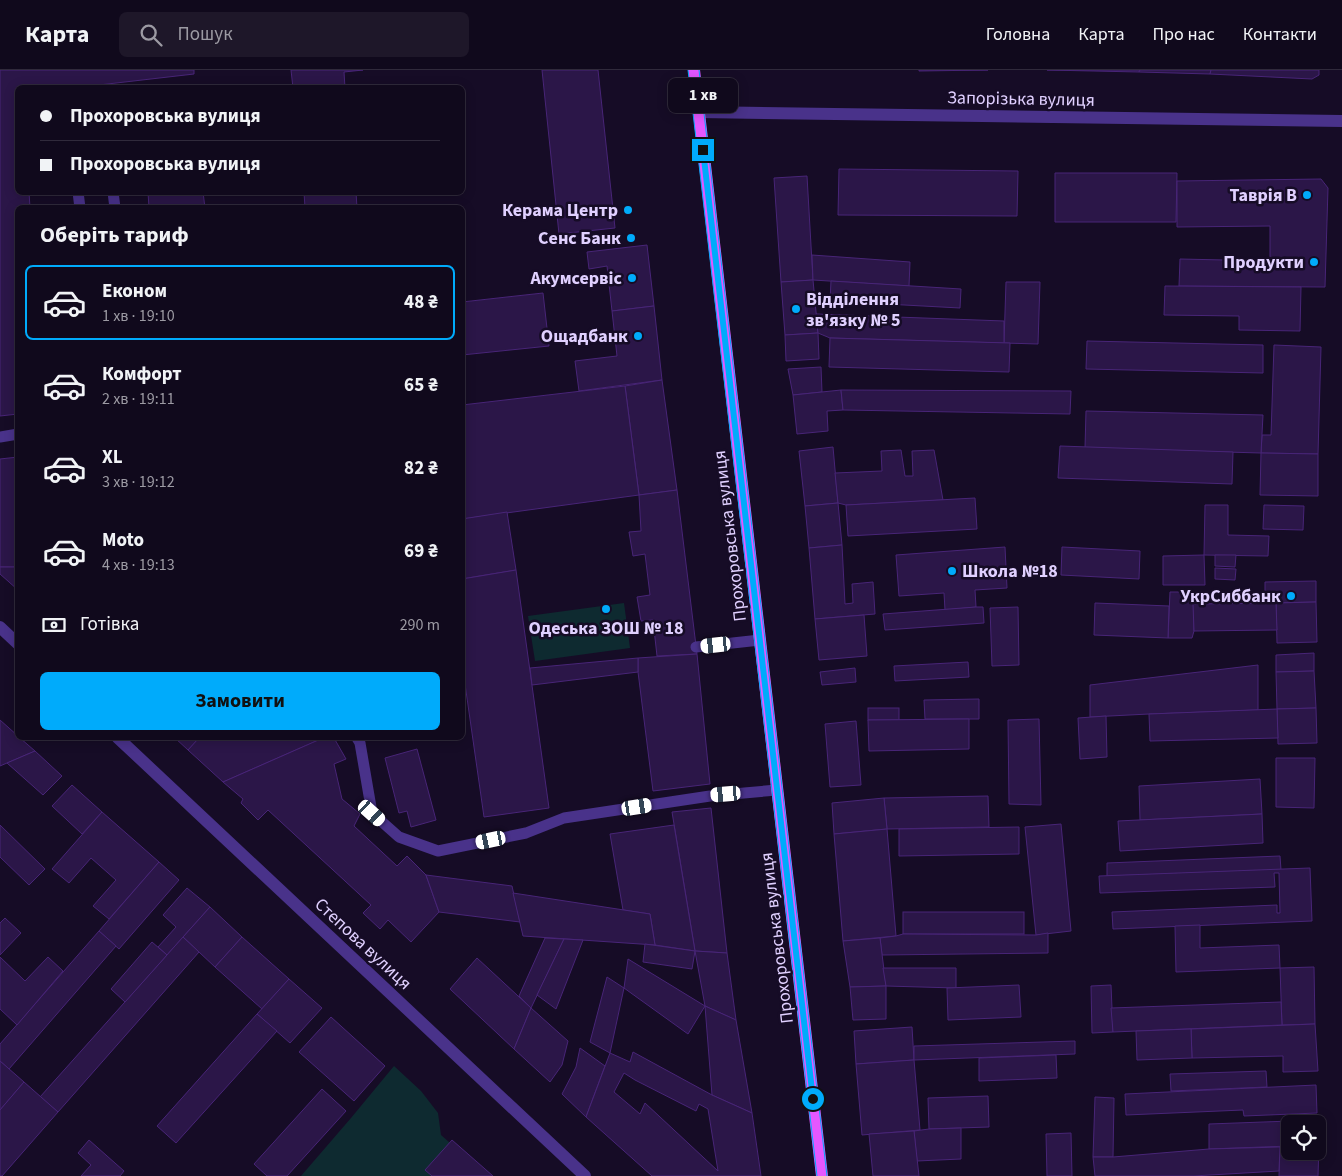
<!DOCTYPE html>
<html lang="uk">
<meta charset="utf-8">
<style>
:root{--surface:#10091c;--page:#1e1729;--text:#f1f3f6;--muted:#9c9aa3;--line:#302a3b;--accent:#00abfb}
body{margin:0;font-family:"Source Sans 3",sans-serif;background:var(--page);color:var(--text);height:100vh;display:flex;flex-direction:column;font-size:19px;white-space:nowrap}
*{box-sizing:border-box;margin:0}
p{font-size:16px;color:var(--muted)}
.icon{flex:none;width:28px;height:28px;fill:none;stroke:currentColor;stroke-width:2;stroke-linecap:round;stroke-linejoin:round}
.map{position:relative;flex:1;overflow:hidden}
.panel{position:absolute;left:15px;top:135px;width:450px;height:535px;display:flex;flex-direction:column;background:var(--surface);border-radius:8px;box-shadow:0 2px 12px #0003,0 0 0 1px var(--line)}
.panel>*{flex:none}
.banner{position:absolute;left:15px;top:15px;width:450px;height:110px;border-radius:8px;box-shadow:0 2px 12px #0003,0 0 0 1px var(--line);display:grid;align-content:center;height:110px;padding:0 25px;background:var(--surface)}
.controls{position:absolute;left:1281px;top:1045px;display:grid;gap:10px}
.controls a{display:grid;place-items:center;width:45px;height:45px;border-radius:8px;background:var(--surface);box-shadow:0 2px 12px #0003,0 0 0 1px var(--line);font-size:25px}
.end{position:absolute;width:22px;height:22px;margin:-11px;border:6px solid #00abfb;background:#111;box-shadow:0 0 0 2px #111}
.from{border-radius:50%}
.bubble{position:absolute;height:35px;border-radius:8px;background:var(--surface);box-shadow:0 2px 12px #0003,0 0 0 1px var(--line);font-size:16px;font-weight:700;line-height:35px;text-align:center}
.car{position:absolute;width:15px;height:30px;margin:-15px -8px;border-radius:6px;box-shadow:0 0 4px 1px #0007;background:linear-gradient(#fff 24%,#345 0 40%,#fff 0 76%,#345 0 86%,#fff 0)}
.banner b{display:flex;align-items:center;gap:18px;height:48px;font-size:19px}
.banner b+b{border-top:1px solid var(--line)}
.banner i{width:12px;height:12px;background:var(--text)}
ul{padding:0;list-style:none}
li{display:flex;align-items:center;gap:15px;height:75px;margin:0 10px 8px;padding:0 15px;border:2px solid transparent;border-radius:8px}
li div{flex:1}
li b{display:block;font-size:19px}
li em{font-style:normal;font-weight:700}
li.on{border-color:var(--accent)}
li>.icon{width:45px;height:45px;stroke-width:1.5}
h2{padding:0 25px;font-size:22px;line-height:60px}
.pay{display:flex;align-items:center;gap:12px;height:55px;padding:0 25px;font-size:19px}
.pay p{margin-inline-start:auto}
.cta{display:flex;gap:10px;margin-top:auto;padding:10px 25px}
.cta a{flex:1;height:58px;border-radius:8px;background:var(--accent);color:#111;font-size:20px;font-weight:700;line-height:58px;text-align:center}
header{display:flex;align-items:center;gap:30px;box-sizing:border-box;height:70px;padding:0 25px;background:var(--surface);border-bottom:1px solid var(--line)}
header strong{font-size:24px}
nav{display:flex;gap:28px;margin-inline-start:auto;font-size:18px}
.search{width:350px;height:45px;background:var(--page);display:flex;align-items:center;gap:12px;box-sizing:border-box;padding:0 18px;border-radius:8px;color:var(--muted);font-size:19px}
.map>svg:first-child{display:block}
.green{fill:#0e2a30}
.building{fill:#2b1648;stroke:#482577;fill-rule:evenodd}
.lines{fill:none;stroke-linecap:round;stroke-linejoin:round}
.lane{stroke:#49328a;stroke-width:11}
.street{stroke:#49328a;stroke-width:12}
.primary{stroke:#e557ff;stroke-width:12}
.tram{stroke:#00abfb;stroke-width:1}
.route{stroke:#00abfb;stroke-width:6}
.poi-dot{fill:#00abfb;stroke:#160c26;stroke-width:2}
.labels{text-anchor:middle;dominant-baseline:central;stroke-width:5;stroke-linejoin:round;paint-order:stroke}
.street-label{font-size:18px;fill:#e0d0ff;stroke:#160c26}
.poi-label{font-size:18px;font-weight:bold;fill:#e0d0ff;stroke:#160c26;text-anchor:end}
</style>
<header>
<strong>Карта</strong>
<div class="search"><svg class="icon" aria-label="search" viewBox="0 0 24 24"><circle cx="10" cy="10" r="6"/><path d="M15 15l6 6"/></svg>Пошук</div>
<nav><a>Головна</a><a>Карта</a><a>Про нас</a><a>Контакти</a></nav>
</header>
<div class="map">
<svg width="1342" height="1106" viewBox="0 0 1342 1106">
<rect width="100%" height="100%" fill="#160c26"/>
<!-- green -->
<g class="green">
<polygon points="624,533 630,578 535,591 528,546"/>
<polygon points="394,996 421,1021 438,1043 441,1065 458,1080 482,1106 301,1106 351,1048"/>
</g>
<!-- building -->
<g class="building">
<polygon points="0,0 194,0 194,4 73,18 18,18 18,122 29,122 30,138 18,138 18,344 0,346"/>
<polygon points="291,0 363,0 344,2 345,18 293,18"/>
<polygon points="542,0 598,0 615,158 559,164"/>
<polygon points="919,0 988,0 919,1"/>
<polygon points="1047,0 1140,0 1139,2"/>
<polygon points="1140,0 1211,0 1210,4 1139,2"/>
<polygon points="1211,0 1319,0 1319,5 1312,9 1210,4"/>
<polygon points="839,99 1018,101 1017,146 838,145"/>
<polygon points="1055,103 1177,103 1176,152 1055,152"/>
<polygon points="807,106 813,210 781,212 774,108"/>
<polygon points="1321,109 1328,118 1325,217 1179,216 1180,189 1270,191 1270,156 1177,157 1177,111"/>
<polygon points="148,122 203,122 205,138 149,138"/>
<polygon points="304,122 356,122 357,138 305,138"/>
<polygon points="647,175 654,236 612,241 607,196 589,199 587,182"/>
<polygon points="812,185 910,192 909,216 813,210"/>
<polygon points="813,210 818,263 785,265 781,212"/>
<polygon points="831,211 961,219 960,238 830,231"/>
<polygon points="1006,212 1040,212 1038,274 1004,273"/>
<polygon points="1165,216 1301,217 1300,261 1239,260 1239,246 1164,245"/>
<polygon points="543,223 549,276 462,285 462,232"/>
<polygon points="654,236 662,310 579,321 575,291 617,286 612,241"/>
<polygon points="816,244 1004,251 1004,273 830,268 818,263"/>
<polygon points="818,263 819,289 786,291 785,265"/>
<polygon points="830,268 1010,273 1009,302 829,297"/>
<polygon points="1087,271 1263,275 1263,303 1086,299"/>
<polygon points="1274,275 1321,277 1318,384 1261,383 1262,365 1271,365"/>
<polygon points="821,297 822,322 793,325 788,299"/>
<polygon points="662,310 677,420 639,425 625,316"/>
<polygon points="625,316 639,425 462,449 462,335"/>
<polygon points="841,320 843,340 827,341 828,361 797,364 793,325"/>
<polygon points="841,320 1071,321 1070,344 843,340"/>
<polygon points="1086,341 1263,345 1261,383 1085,378"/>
<polygon points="1060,376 1233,382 1232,414 1058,408"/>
<polygon points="833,377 838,433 805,436 799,381"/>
<polygon points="901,380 905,406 913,406 912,381 934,380 943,430 846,435 838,433 835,403 882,401 881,381"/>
<polygon points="1261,383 1318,384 1318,426 1260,425"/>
<polygon points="18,387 18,497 0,497 0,389"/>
<polygon points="677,420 697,584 657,586 653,550 641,551 637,527 650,525 645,484 633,486 629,462 641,461 639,425"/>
<polygon points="975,428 977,459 848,466 846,435"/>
<polygon points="838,433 842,475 809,478 805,436"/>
<polygon points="1205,435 1228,435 1228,465 1269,466 1268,486 1204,485"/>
<polygon points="1264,435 1304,436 1303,460 1263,459"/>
<polygon points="507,442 516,500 462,509 462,449"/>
<polygon points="842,475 845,534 853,533 852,514 873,512 875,544 815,549 809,478"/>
<polygon points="1005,477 1007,518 975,520 976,537 945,540 944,523 899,526 896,485"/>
<polygon points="1062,477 1140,481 1139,509 1061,505"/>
<polygon points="1204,485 1205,515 1163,515 1163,486"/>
<polygon points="1215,485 1236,485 1235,497 1215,496"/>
<polygon points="0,497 18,497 18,520 0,504"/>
<polygon points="1215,498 1236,499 1235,510 1215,509"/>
<polygon points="516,500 549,738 484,747 462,593 462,509"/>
<polygon points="1316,511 1316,532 1265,533 1265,512"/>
<polygon points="1170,522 1194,522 1194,561 1192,568 1168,568"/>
<polygon points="1316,532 1317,572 1277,573 1276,533"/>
<polygon points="1095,533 1169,536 1168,568 1094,565"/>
<polygon points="1276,533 1277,560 1194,561 1193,534"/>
<polygon points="976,537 983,537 984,553 885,560 883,544"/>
<polygon points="1018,537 1019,595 992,596 990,538"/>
<polygon points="864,545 867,586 819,590 815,549"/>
<polygon points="1314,583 1314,601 1276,602 1276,585"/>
<polygon points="697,584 710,714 653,721 638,602 638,588"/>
<polygon points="638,588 638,602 532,615 530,598"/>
<polygon points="968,592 969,607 895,611 894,596"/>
<polygon points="1258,595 1258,640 1149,644 1090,647 1090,615"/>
<polygon points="855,598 856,612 822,615 820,602"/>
<polygon points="1314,601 1316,638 1277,639 1276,602"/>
<polygon points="979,629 979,649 925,649 924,630"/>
<rect x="868" y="638" width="31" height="12"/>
<polygon points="1316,638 1317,673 1278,674 1277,639"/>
<polygon points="1277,639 1278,668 1150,671 1149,644"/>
<polygon points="1106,646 1107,687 1080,689 1078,648"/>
<polygon points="969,649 969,679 869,681 868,650"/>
<polygon points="1039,649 1041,735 1009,734 1008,650"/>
<polygon points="0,650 18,666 18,668 20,668 35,681 0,696"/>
<polygon points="856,651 861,715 830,717 825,654"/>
<polygon points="175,668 199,668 188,680"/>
<polygon points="199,668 323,668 223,712 188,680"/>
<polygon points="323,668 334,668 346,689 334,694 342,729 360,744 354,756 397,796 407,786 426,805 439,842 411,872 388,850 380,859 363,843 371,835 268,740 258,750 241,733 243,729 223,712"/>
<polygon points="417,679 436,750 411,757 407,741 399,743 385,688"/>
<polygon points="35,681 62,706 43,725 7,693"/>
<polygon points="1276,688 1315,688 1314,738 1276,737"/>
<polygon points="1260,709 1262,744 1140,750 1139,716"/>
<polygon points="72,715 102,742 82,764 52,736"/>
<polygon points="988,726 989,757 887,759 884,728"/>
<polygon points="884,728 887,759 834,764 832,733"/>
<polygon points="711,738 727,883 695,881 672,742"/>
<polygon points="102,742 159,792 109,849 93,836 116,810 91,788 69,813 52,799"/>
<polygon points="1262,744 1263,773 1120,781 1118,751"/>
<polygon points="1061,754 1071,861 1036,865 1025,757"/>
<polygon points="0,755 45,799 29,815 0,787"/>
<polygon points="674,755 695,881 655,875 650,844 623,840 610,764"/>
<polygon points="1019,757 1019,784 899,786 899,759"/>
<polygon points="887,759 896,866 843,871 834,764"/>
<polygon points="1280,786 1281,800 1107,806 1107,793"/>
<polygon points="159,792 179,810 119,879 99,861"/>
<polygon points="1310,798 1312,851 1113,859 1112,842 1277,835 1277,843 1280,843 1279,803 1274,803 1275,817 1100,823 1099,806"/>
<polygon points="426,805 512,816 520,852 439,842"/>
<polygon points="187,818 210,837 167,885 158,877 176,857 163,845"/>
<polygon points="513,823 650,844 655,875 523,866"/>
<polygon points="210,837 242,867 215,897 183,867"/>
<rect x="903" y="842" width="121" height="22"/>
<polygon points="5,848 21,863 0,885 0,853"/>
<polygon points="1200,855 1200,878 1279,875 1280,898 1176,902 1175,856"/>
<polygon points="99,861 116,876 9,999 0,991 0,974"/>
<polygon points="1048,863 1048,883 882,885 880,868 896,866 903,864 1036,865"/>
<polygon points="183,867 199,882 58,1042 40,1027"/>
<polygon points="242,867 289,909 262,939 215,897"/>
<polygon points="545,868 564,869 531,938 519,926"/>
<polygon points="880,868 886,916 850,917 843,871"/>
<polygon points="564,869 583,870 556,939 537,925"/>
<polygon points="152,872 167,885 125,932 111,919"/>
<polygon points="645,874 695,881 692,899 643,892"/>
<polygon points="695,881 727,883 736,950 705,936"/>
<polygon points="0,887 25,911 48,887 63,901 17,955 0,939"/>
<polygon points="477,888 531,938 514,979 450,919"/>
<polygon points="628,889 705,936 688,964 624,918"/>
<polygon points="1314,897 1315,954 1282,955 1280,898"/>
<polygon points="883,898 956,898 956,918 886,916"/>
<polygon points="607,907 624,918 610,983 590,972"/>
<polygon points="289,909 322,938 290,973 257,944"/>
<polygon points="1019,915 1021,947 948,950 947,918"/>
<polygon points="1111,915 1113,962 1092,963 1091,916"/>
<polygon points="886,916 886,949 853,950 850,917"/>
<polygon points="1281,932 1282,955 1113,962 1111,938"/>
<polygon points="705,936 736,950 752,1043 712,1025"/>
<polygon points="531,938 568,971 562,995 550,1012 514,979"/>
<polygon points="257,944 277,961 176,1073 157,1056"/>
<polygon points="331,947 385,996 354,1031 299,982"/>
<polygon points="1315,954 1318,1001 1283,1002 1283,986 1192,988 1191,959"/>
<polygon points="912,957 914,990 856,994 854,961"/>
<polygon points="1191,959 1192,988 1137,990 1136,961"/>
<polygon points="1075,971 1075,984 914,990 914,976"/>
<polygon points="580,978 605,996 586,1047 562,1024 576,997"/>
<path d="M633,982L712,1025L752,1043L761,1106H652L586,1047L610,983L630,992ZM624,1003L635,1010L696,1041L699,1034L708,1039L718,1101L645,1033L640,1044L614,1022Z"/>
<polygon points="1056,985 1057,1008 979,1011 979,988"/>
<polygon points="914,990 920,1060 862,1065 856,994"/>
<polygon points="0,991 24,1012 0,1040"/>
<polygon points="1266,1001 1267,1017 1171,1021 1170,1004"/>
<polygon points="24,1012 58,1042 2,1106 0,1106 0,1040"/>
<polygon points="1316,1015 1317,1043 1244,1046 1243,1040 1126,1045 1125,1024"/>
<polygon points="322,1019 346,1041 287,1106 267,1106 254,1094"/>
<polygon points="988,1026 989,1057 929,1059 928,1028"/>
<polygon points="1095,1027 1114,1028 1113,1087 1093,1087"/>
<polygon points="1318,1050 1319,1075 1318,1075 1318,1054 1290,1054 1290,1076 1209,1079 1209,1054"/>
<polygon points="961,1058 961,1089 917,1091 914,1061 929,1059"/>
<polygon points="914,1061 919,1106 873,1106 869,1064"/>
<polygon points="1071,1063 1072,1106 1047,1106 1046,1064"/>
<polygon points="89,1070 124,1101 120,1106 81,1106 91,1095 78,1083"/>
<polygon points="452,1070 493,1106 432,1106 425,1100"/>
<polygon points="1318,1075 1319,1075 1318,1106 1279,1106 1280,1077 1290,1076 1290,1081 1318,1081"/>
<polygon points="1280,1077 1279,1101 1193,1106 1095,1106 1093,1087 1113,1087 1209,1079"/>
</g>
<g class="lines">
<!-- lane -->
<g class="lane">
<polyline points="78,122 80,138"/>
<polyline points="113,122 115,138"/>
<polyline points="0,367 18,364"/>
<polyline points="696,577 760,570"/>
<polyline points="357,668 360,673 372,743 399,767 438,781 526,763 564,748 710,726 777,720"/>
</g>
<!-- street -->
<g class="street">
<polyline points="699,42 1342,51"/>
<polyline points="0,557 18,574"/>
<polyline points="118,668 585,1106"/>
</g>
<!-- primary -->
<polyline class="primary" points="694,0 822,1106"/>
<!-- tram -->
<g class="tram">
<polyline points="688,0 817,1106"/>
<polyline points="699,0 827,1106"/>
</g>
</g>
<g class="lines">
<!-- route -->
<polyline class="route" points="703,80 813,1029"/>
</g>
<!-- markers -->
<g class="poi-dot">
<circle cx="1307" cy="125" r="5"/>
<circle cx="628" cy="140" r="5"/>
<circle cx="631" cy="168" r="5"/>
<circle cx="1314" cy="192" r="5"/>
<circle cx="632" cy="208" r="5"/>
<circle cx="796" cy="239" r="5"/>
<circle cx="638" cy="266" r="5"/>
<circle cx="952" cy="501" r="5"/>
<circle cx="1291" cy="526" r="5"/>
<circle cx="606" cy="539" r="5"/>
</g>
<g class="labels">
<!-- street labels -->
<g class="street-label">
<text transform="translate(1021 29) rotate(1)">Запорізька вулиця</text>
<text transform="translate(730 466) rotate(-97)">Прохоровська вулиця</text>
<text transform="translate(777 868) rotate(-97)">Прохоровська вулиця</text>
<text transform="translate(363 874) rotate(43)">Степова вулиця</text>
</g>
<!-- poi labels -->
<g class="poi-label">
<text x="1297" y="125">Таврія В</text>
<text x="618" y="140">Керама Центр</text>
<text x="621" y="168">Сенс Банк</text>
<text x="1304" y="192">Продукти</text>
<text x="622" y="208">Акумсервіс</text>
<text x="806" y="229" text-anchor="start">Відділення<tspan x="806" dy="21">зв'язку № 5</tspan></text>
<text x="628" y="266">Ощадбанк</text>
<text x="962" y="501" text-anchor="start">Школа №18</text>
<text x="1281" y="526">УкрСиббанк</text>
<text x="606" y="558" text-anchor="middle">Одеська ЗОШ № 18</text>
</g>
</g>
</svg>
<div class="controls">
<a><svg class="icon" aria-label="locate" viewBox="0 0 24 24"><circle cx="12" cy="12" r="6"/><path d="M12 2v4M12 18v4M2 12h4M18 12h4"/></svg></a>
</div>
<i class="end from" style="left:813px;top:1029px"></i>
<i class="end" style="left:703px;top:80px"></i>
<div class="bubble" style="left:668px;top:8px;width:70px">1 хв</div>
<i class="car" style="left:716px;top:575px;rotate:264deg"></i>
<i class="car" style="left:726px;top:724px;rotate:265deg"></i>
<i class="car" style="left:637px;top:737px;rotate:81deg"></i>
<i class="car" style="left:372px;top:743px;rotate:132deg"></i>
<i class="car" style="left:491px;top:770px;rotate:258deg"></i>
<div class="banner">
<b><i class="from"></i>Прохоровська вулиця</b>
<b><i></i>Прохоровська вулиця</b>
</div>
<section class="panel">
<h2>Оберіть тариф</h2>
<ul>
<li class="on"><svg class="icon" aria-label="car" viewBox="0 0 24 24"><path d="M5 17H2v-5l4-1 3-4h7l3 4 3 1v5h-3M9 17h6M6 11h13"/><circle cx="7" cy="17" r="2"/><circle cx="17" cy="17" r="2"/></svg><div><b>Економ</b><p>1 хв · 19:10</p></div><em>48 ₴</em></li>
<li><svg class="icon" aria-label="car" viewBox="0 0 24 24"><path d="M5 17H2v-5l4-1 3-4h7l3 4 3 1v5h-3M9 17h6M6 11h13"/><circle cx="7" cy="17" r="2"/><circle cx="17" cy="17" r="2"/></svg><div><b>Комфорт</b><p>2 хв · 19:11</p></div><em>65 ₴</em></li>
<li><svg class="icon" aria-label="car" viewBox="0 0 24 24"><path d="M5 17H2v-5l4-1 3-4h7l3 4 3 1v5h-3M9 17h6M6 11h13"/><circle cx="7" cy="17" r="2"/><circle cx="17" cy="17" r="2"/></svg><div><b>XL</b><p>3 хв · 19:12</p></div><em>82 ₴</em></li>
<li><svg class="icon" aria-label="car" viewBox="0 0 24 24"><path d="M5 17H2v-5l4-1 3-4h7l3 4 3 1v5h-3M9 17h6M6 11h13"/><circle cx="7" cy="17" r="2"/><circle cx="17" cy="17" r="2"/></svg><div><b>Moto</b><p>4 хв · 19:13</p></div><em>69 ₴</em></li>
</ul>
<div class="pay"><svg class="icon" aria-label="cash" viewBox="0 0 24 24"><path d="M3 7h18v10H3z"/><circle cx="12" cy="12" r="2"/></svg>Готівка<p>290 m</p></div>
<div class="cta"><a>Замовити</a></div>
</section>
</div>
